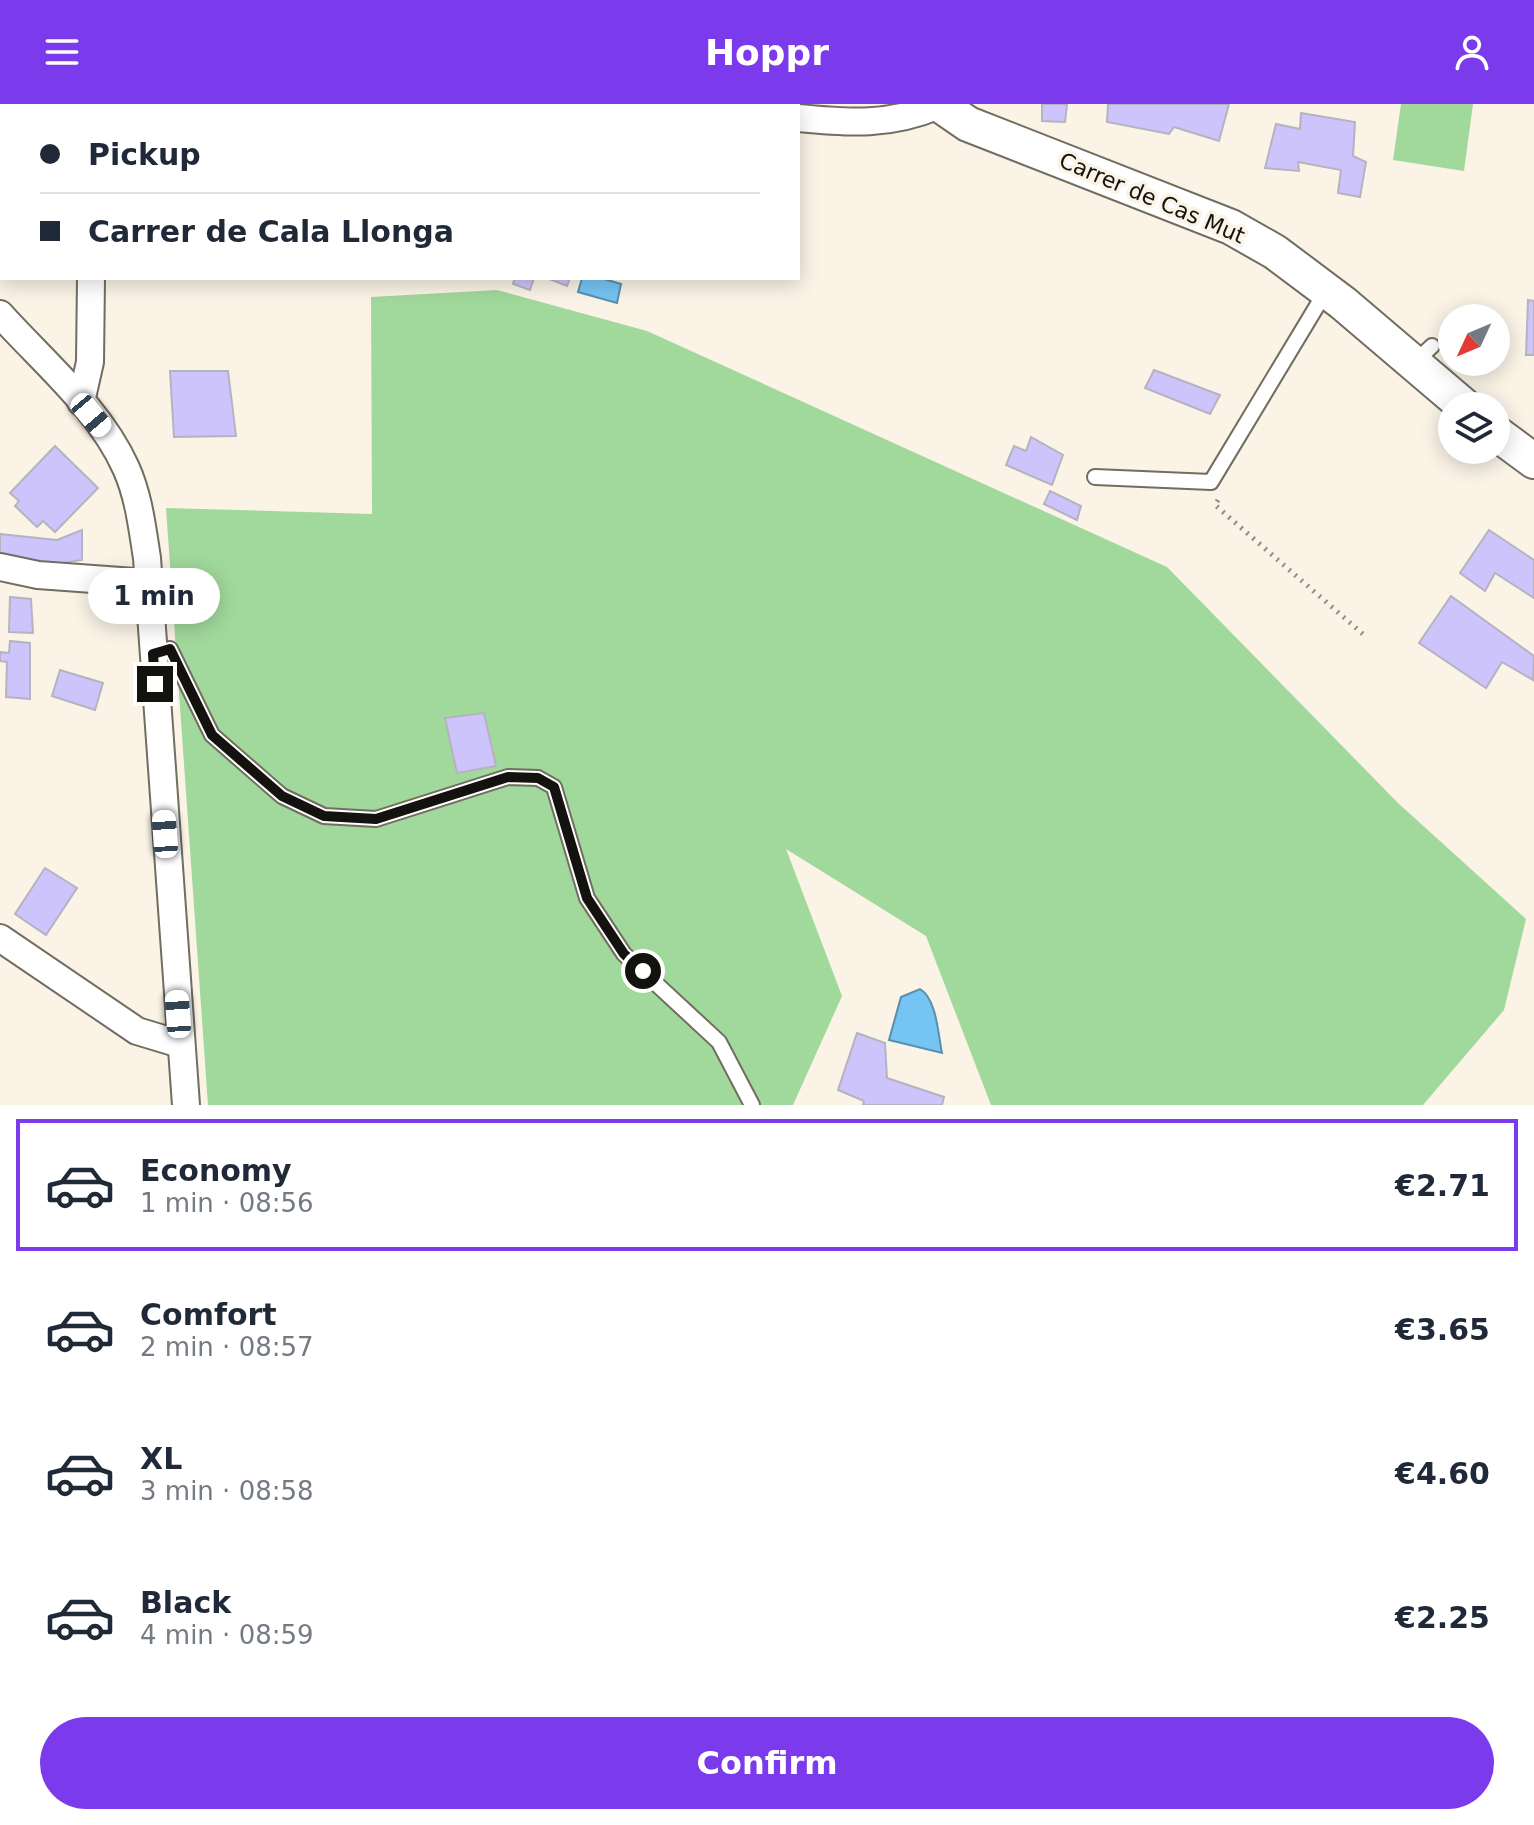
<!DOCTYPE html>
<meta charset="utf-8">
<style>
:root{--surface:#fff;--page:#f2f2f3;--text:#1f2937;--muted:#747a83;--line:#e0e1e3;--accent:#7c3aed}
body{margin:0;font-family:"DejaVu Sans",sans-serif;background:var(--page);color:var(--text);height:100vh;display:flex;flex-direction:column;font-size:30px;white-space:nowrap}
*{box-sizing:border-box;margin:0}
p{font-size:26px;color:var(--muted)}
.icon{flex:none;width:44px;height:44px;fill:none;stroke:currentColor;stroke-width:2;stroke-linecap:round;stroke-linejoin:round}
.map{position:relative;height:1001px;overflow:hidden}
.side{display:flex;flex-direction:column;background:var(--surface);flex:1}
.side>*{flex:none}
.banner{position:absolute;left:0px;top:0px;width:800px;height:176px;box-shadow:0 4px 20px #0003;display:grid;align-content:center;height:176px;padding:0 40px;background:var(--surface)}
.needle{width:52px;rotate:226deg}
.controls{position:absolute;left:1438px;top:200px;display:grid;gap:16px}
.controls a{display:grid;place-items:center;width:72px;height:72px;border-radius:50%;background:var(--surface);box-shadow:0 4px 20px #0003;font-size:40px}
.end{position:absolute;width:36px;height:36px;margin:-18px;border:10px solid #14120e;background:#fff;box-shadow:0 0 0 4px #fff}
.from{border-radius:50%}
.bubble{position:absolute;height:56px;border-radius:28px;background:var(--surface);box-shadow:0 4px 20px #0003;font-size:26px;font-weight:700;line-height:56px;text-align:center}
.car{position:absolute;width:24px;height:48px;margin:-24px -12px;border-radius:10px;box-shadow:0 0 6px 2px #0007;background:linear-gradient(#fff 24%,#345 0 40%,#fff 0 76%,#345 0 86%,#fff 0)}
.banner b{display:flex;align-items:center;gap:28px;height:76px;font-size:30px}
.banner b+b{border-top:2px solid var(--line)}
.banner i{width:20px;height:20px;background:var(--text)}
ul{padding:14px 0 0;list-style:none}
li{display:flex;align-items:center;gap:24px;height:132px;margin:0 16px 12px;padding:0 24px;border:4px solid transparent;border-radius:0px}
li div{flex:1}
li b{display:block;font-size:30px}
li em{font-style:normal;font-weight:700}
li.active{border-color:var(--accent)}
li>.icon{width:72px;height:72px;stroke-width:1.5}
.action{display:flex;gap:16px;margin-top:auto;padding:16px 40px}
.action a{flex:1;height:92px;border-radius:48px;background:var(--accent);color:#fff;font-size:32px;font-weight:700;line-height:92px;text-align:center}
header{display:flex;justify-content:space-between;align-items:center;height:104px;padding:0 40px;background:var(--accent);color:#fff;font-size:36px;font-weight:700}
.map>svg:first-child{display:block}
.green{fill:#a1d89b}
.water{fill:#75c4f4;stroke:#588faf;stroke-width:2}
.building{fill:#cdc4fc;stroke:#b5b3c0;stroke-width:2}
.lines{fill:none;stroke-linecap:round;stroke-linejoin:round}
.service-casing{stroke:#726d61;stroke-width:18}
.minor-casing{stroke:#726d61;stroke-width:30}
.tertiary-casing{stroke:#726d61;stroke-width:38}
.path{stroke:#938e85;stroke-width:5;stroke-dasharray:2 6;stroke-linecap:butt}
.service{stroke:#fff;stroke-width:14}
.minor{stroke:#fff;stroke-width:26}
.tertiary{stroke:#fff;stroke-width:34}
.route{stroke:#14120e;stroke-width:10}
.labels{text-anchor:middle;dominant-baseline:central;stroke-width:7;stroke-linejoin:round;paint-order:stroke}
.street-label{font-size:22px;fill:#14120e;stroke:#faf3e6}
</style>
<header><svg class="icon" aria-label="menu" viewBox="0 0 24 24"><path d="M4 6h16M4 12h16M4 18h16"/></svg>Hoppr<svg class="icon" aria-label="person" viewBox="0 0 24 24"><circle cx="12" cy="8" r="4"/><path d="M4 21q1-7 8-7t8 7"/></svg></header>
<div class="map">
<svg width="1534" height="1001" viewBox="0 0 1534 1001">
<rect width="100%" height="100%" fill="#faf3e6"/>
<!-- green -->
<g class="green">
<polygon points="1401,0 1473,0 1464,67 1393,56"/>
<polygon points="497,186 647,227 1167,463 1398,699 1526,815 1504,906 1423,1001 991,1001 926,832 786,745 842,892 793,1001 208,1001 166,404 372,410 371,193"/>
</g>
<!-- water -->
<g class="water">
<polygon points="582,174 601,174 621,180 617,199 578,188"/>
<path d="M920,885C937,895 938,931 942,949L889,936L901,893Z"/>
</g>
<!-- building -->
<g class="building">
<polygon points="1042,0 1067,0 1065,18 1042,17"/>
<polygon points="1108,0 1229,0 1219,37 1174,23 1169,30 1107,18"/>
<polygon points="1301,9 1355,18 1353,52 1366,58 1360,93 1338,89 1341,66 1298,58 1299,67 1265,64 1276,20 1300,25"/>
<polygon points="515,174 534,174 530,186 513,180"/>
<polygon points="547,174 570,174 567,182"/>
<polygon points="1528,196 1534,197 1534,251 1526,251"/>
<polygon points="1154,266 1220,291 1210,310 1145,284"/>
<polygon points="170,267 228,267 236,332 174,333"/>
<polygon points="1031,333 1063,351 1052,381 1006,361 1014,342 1026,347"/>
<polygon points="55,342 98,384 55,428 43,417 37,423 15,402 19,397 10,389"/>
<polygon points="1050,387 1081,402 1077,416 1044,400"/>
<polygon points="82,426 82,456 56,460 0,453 0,430 57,436"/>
<polygon points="1489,426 1534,456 1534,494 1495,469 1485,487 1460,469"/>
<polygon points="1451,492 1534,552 1533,576 1502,558 1486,584 1419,539"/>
<polygon points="10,493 31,495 33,529 9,528"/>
<polygon points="10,537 30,539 30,595 6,593 7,558 0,557 0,548 9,549"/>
<polygon points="60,566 103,579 95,606 52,592"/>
<polygon points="484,609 496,662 457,669 445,614"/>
<polygon points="45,764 77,784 46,831 15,810"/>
<polygon points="857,929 885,939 887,974 944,993 942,1001 863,1001 864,997 838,986"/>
</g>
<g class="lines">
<!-- service casing -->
<g class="service-casing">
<g id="service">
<polyline points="1413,260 1432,242"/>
<polyline points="1095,373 1211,378 1326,187"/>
<polyline points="153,550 170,545 212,631 282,692 324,712 376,715 508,673 538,674 554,683 587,794 624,850 719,938 752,1001"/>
</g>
</g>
<!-- minor casing -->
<g class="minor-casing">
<g id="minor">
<polyline points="692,0 706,2"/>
<polyline points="114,2 114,0"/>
<path d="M798,14C850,19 890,22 939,1"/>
<path d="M0,210C43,258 99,304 126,364C139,393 142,423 147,454L186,1001"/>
<polyline points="81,298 90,258 91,174"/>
<polyline points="0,463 38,471 148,479"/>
<polyline points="0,834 137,927 180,940"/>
</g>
</g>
<!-- tertiary casing -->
<g class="tertiary-casing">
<g id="tertiary">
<polyline points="939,0 968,20 1231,123 1275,148 1343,199 1464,302"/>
<polyline points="1496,329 1534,357"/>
</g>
</g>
<!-- path -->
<polyline class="path" points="1218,396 1215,401 1364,531"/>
<!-- service -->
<use href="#service" class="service"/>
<!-- minor -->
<use href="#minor" class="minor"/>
<!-- tertiary -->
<use href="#tertiary" class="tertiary"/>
</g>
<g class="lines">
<!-- route -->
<polyline class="route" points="155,580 153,550 170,545 212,631 282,692 324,712 376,715 508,673 538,674 554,683 587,794 624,850 643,867"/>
</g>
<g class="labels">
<!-- street labels -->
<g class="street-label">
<text transform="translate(1152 94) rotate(23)">Carrer de Cas Mut</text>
</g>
</g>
</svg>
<div class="controls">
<a><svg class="needle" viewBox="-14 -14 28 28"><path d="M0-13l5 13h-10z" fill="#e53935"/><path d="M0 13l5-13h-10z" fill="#747a83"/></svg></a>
<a><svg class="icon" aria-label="layers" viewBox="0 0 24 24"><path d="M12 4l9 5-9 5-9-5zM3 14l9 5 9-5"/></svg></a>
</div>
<i class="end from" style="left:643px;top:867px"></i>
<i class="end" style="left:155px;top:580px"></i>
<div class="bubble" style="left:88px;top:464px;width:132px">1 min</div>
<i class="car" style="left:91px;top:311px;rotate:140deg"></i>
<i class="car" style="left:165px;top:730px;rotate:356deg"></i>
<i class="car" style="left:178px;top:910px;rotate:356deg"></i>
<div class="banner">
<b><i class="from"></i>Pickup</b>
<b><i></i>Carrer de Cala Llonga</b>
</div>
</div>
<section class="side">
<ul>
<li class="active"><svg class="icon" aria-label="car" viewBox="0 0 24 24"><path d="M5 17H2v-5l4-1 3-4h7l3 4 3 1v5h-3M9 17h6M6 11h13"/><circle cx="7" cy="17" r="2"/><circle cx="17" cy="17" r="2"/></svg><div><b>Economy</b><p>1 min · 08:56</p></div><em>€2.71</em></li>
<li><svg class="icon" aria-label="car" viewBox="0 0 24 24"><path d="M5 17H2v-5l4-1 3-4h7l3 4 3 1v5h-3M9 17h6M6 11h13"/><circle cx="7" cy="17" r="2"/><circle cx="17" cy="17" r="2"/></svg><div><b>Comfort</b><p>2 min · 08:57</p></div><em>€3.65</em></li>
<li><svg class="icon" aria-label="car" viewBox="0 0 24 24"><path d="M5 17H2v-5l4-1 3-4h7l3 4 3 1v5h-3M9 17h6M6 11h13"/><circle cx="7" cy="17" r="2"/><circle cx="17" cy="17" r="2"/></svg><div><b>XL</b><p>3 min · 08:58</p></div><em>€4.60</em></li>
<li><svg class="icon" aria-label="car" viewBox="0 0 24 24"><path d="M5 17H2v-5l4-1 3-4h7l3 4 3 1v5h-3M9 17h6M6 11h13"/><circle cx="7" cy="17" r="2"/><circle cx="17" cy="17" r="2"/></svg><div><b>Black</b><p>4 min · 08:59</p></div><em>€2.25</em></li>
</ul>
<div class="action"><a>Confirm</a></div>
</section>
